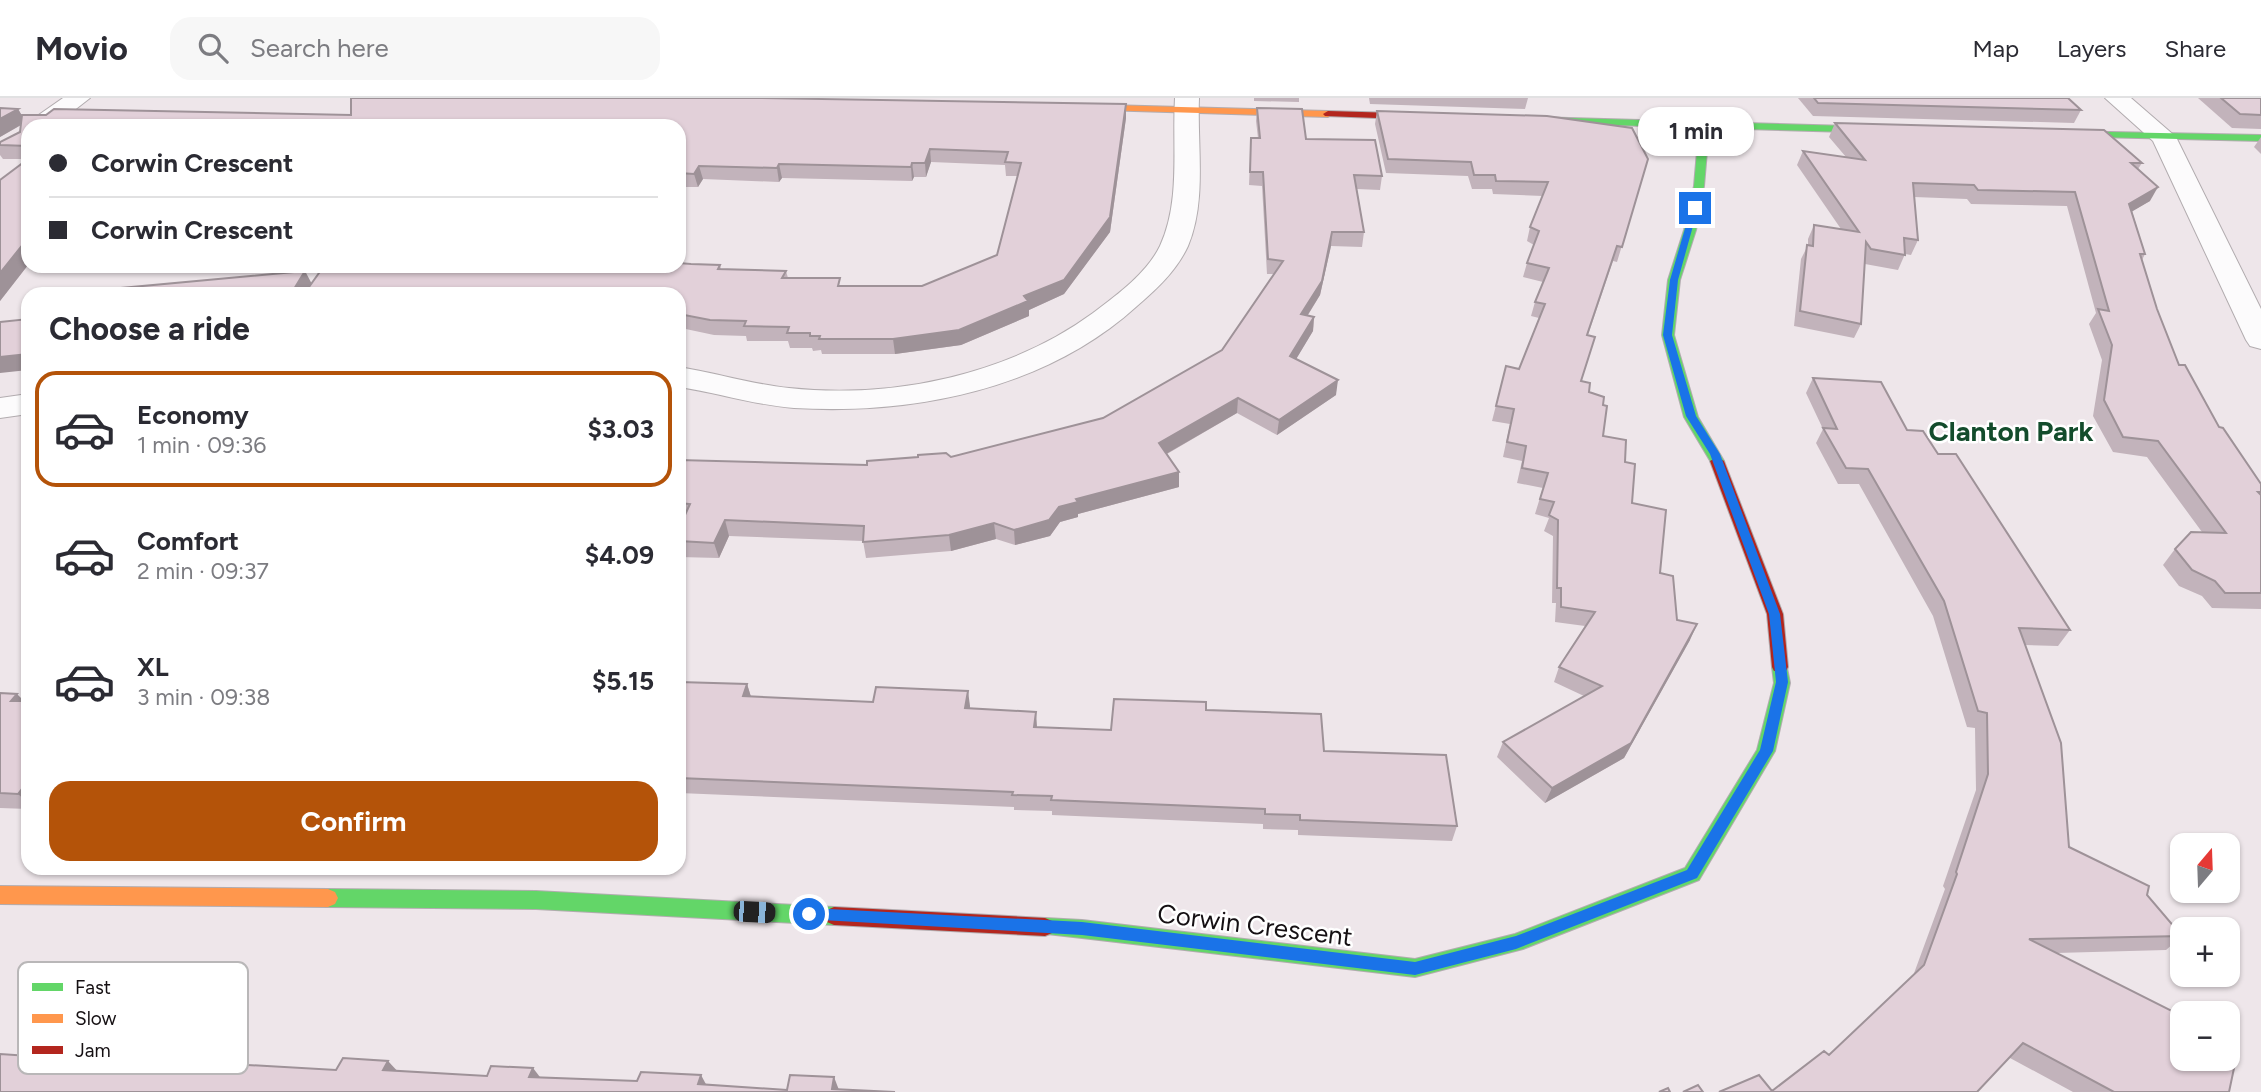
<!DOCTYPE html>
<meta charset="utf-8">
<style>
:root{--surface:#fff;--page:#f7f7f7;--text:#2b2b33;--muted:#7c7c81;--line:#e1e1e2;--accent:#b45309}
body{margin:0;font-family:Figtree,sans-serif;background:var(--page);color:var(--text);height:100vh;display:flex;flex-direction:column;font-size:26px;white-space:nowrap}
*{box-sizing:border-box;margin:0}
p{font-size:23px;color:var(--muted)}
.icon{flex:none;width:38px;height:38px;fill:none;stroke:currentColor;stroke-width:2;stroke-linecap:round;stroke-linejoin:round}
.map{position:relative;flex:1;overflow:hidden}
.drawer{position:absolute;left:21px;top:189px;width:665px;height:588px;display:flex;flex-direction:column;background:var(--surface);border-radius:21px;box-shadow:0 2px 5px #0004}
.drawer>*{flex:none}
.top-card{position:absolute;left:21px;top:21px;width:665px;height:154px;border-radius:21px;box-shadow:0 2px 5px #0004;display:grid;align-content:center;height:154px;padding:0 28px;background:var(--surface)}
.needle{width:46px;rotate:19deg}
.fabs{position:absolute;left:2170px;top:735px;display:grid;gap:14px}
.fabs a{display:grid;place-items:center;width:70px;height:70px;border-radius:14px;background:var(--surface);box-shadow:0 2px 5px #0004;font-size:35px}
.end{position:absolute;width:32px;height:32px;margin:-16px;border:9px solid #1a73e8;background:#fff;box-shadow:0 0 0 4px #fff}
.from{border-radius:50%}
.bubble{position:absolute;height:49px;border-radius:21px;background:var(--surface);box-shadow:0 2px 5px #0004;font-size:23px;font-weight:700;line-height:49px;text-align:center}
.car{position:absolute;width:21px;height:42px;margin:-21px -10px;border-radius:9px;box-shadow:0 0 5px 2px #0007;background:linear-gradient(#222 24%,#8ab4d8 0 40%,#222 0 76%,#8ab4d8 0 86%,#222 0)}
.top-card b{display:flex;align-items:center;gap:24px;height:66px;font-size:26px}
.top-card b+b{border-top:2px solid var(--line)}
.top-card i{width:18px;height:18px;background:var(--text)}
ul{padding:0;list-style:none}
li{display:flex;align-items:center;gap:21px;height:116px;margin:0 14px 10px;padding:0 14px;border:4px solid transparent;border-radius:21px}
li div{flex:1}
li b{display:block;font-size:26px}
li em{font-style:normal;font-weight:700}
li.selected{border-color:var(--accent)}
li>.icon{width:63px;height:63px;stroke-width:1.5}
h2{padding:0 28px;font-size:32px;line-height:84px}
.primary-button{display:flex;gap:14px;margin-top:auto;padding:14px 28px}
.primary-button a{flex:1;height:80px;border-radius:21px;background:var(--accent);color:#fff;font-size:28px;font-weight:700;line-height:80px;text-align:center}
header{display:flex;align-items:center;gap:42px;box-sizing:border-box;height:98px;padding:0 35px;background:var(--surface);border-bottom:2px solid var(--line)}
header strong{font-size:33px}
nav{display:flex;gap:38px;margin-inline-start:auto;font-size:24px}
.search{width:490px;height:63px;background:var(--page);display:flex;align-items:center;gap:18px;box-sizing:border-box;padding:0 24px;border-radius:21px;color:var(--muted);font-size:26px}
.map>svg:first-child{display:block}
.lines{fill:none;stroke-linecap:round;stroke-linejoin:round}
.street-casing{stroke:#b2acaf;stroke-width:2}
.fast-casing{stroke:#b2acaf;stroke-width:2}
.slow-casing{stroke:#b2acaf;stroke-width:2}
.jam-casing{stroke:#b2acaf;stroke-width:2}
.street{fill:#fcfbfc;fill-rule:evenodd}
.fast{fill:#63d668;fill-rule:evenodd}
.slow{fill:#ff974d;fill-rule:evenodd}
.jam{fill:#b3261e;fill-rule:evenodd}
.wall{fill:#c2b3bb}
.shaded-wall{fill:#9e9298}
.building{fill:#e2d0d9;stroke:#9e9298;stroke-width:2}
.route{fill:#1a73e8}
.labels{text-anchor:middle;dominant-baseline:central;stroke-width:5;stroke-linejoin:round;paint-order:stroke}
.street-label{font-size:26px;fill:#151013;stroke:#fff}
.neighbourhood-label{font-size:28px;font-weight:bold;fill:#134c2c;stroke:#fff}
.key{fill:#fff;stroke:#b9b7b8;stroke-width:2}
.key-label{font-size:19px;fill:#151013}
</style>
<header>
<strong>Movio</strong>
<div class="search"><svg class="icon" aria-label="search" viewBox="0 0 24 24"><circle cx="10" cy="10" r="6"/><path d="M15 15l6 6"/></svg>Search here</div>
<nav><a>Map</a><a>Layers</a><a>Share</a></nav>
</header>
<div class="map">
<svg width="2261" height="994" viewBox="0 0 2261 994">
<rect width="100%" height="100%" fill="#eee6ea"/>
<g class="lines">
<!-- street casing -->
<g class="street-casing">
<g id="street">
<polygon points="63,0 90,0 54,28 28,28 28,31 26,28 30,23"/>
<path d="M1175,0H1199C1197,48 1207,103 1188,148C1177,172 1157,191 1137,208C1046,291 914,317 794,310C755,307 718,295 679,289V269C716,275 751,286 789,290C893,301 1008,277 1093,215C1117,197 1147,175 1160,148C1181,103 1172,48 1175,0Z"/>
<polygon points="2105,0 2131,0 2176,39 2261,211 2261,251 2250,248 2246,242 2153,43"/>
<polygon points="28,296 28,316 0,320 0,300"/>
</g>
</g>
<!-- fast casing -->
<g class="fast-casing">
<g id="fast">
<polygon points="1534,19 1883,29 1888,32 1883,35 1709,30 1704,88 1696,132 1680,182 1674,237 1698,319 1724,363 1722,366 1712,366 1684,319 1662,237 1668,182 1684,132 1694,88 1699,30 1531,24 1531,20"/>
<polygon points="2059,33 2261,37 2261,43 2055,38 2054,36"/>
<polygon points="1780,563 1786,565 1790,585 1775,653 1699,782 1523,851 1415,879 1082,840 1038,835 1035,829 1038,823 1045,820 1082,822 1415,861 1515,836 1685,770 1757,652 1774,585 1772,569 1774,565"/>
<polygon points="328,791 536,793 834,809 841,812 844,818 841,824 834,827 536,811 328,809 321,806 318,800 321,794"/>
</g>
</g>
<!-- slow casing -->
<g class="slow-casing">
<g id="slow">
<polygon points="1072,6 1328,13 1333,16 1328,19 1069,11 1069,7"/>
<polygon points="0,788 328,791 335,794 338,800 335,806 328,809 0,806"/>
</g>
</g>
<!-- jam casing -->
<g class="jam-casing">
<g id="jam">
<polygon points="1328,13 1428,16 1433,19 1428,22 1325,18 1323,16"/>
<polygon points="1717,359 1724,363 1783,516 1788,569 1786,573 1774,573 1772,569 1767,516 1710,363"/>
<polygon points="834,809 1045,820 1052,823 1055,829 1052,835 1045,838 834,827 827,824 824,818 827,812"/>
</g>
</g>
<!-- street -->
<use href="#street" class="street"/>
<!-- fast -->
<use href="#fast" class="fast"/>
<!-- slow -->
<use href="#slow" class="slow"/>
<!-- jam -->
<use href="#jam" class="jam"/>
</g>
<!-- wall -->
<g class="wall">
<polygon points="1254,0 1299,0 1299,4 1254,3"/>
<polygon points="1369,0 1528,0 1525,11 1370,6"/>
<polygon points="1798,0 2068,0 2081,12 2074,25 1813,18"/>
<polygon points="2198,0 2261,0 2261,31 2232,30"/>
<polygon points="1126,6 1126,20 1110,134 1064,196 1029,212 1029,218 961,247 895,256 822,256 821,252 813,253 812,250 790,250 788,243 747,243 746,238 714,237 681,230 679,227 679,196 312,186 656,169 720,167 721,171 786,173 788,180 842,188 922,188 997,157 1018,78 1006,78 1005,67 931,64 926,79 914,79 912,83 782,80 779,84 703,81 698,89 679,89 679,28 28,28 28,167 0,203 0,82 28,61 3,61 0,57 0,44 20,34 21,27 0,39 0,10 18,11 22,18 351,17"/>
<polygon points="1257,10 1306,41 1382,78 1380,92 1357,91 1364,134 1362,149 1331,148 1320,197 1308,217 1314,219 1313,233 1296,261 1336,297 1277,337 1237,315 1167,356 1179,374 1179,389 1078,416 1078,419 1060,424 1050,438 1015,447 996,441 951,453 866,460 863,443 729,438 719,460 679,459 679,430 683,421 679,421 679,362 867,367 951,359 1103,320 1222,252 1274,176 1267,176 1262,88 1249,87 1251,40 1258,40 1256,23"/>
<polygon points="1377,13 1648,61 1617,164 1613,163 1588,237 1581,283 1589,294 1603,307 1603,338 1625,364 1632,405 1677,522 1690,542 1624,660 1545,705 1497,659 1503,644 1584,598 1554,584 1559,569 1585,528 1555,524 1556,505 1552,505 1553,438 1544,433 1549,420 1535,416 1543,390 1517,385 1522,363 1503,359 1510,326 1492,323 1506,268 1519,271 1539,220 1531,218 1535,204 1543,184 1523,179 1527,165 1534,147 1527,143 1530,129 1543,98 1493,96 1492,91 1472,91 1468,78 1386,75 1375,26"/>
<polygon points="1835,25 2142,65 2138,71 2150,103 2132,113 2145,156 2142,162 2157,211 2179,267 2219,329 2261,386 2261,511 2212,510 2202,498 2179,488 2163,467 2175,451 2202,434 2147,359 2113,354 2093,318 2102,262 2089,226 2096,215 2067,108 1971,106 1967,101 1914,99 1918,142 1911,157 1905,156 1898,172 1865,166 1861,226 1854,240 1794,228 1801,161 1808,147 1808,141 1814,127 1841,131 1797,67 1803,53 1846,59 1829,39"/>
<polygon points="2261,39 2261,56 2254,49"/>
<polygon points="1813,280 1907,332 1938,356 2070,532 2058,548 2025,547 2069,749 2147,797 2182,838 2166,852 2056,855 2229,994 2073,994 2010,960 1772,993 1829,957 1913,878 1945,791 1943,788 1976,692 1975,630 1967,629 1933,518 1859,386 1838,386 1816,345 1823,331 1806,295"/>
<polygon points="679,584 747,586 751,599 970,608 970,611 1037,629 1111,632 1206,612 1324,653 1457,728 1452,743 1298,737 1298,732 1263,731 1263,726 1052,717 1052,713 1014,712 1014,709 679,695"/>
<polygon points="0,595 24,603 28,603 28,711 0,710"/>
</g>
<!-- shaded-wall -->
<g class="shaded-wall">
<polygon points="1126,6 1126,20 1110,134 1064,196 1029,212 1029,218 961,247 895,256 893,241 1024,198"/>
<polygon points="18,11 26,24 0,39 0,21"/>
<polygon points="930,51 931,64 926,79 925,65"/>
<polygon points="912,65 914,79 912,83 911,69"/>
<polygon points="779,66 782,80 779,84 777,70"/>
<polygon points="699,68 703,81 698,89 694,76"/>
<polygon points="2158,89 2150,103 2121,120 2129,106"/>
<polygon points="1332,134 1331,148 1320,197 1299,231 1301,216"/>
<polygon points="28,140 28,167 0,203 0,175"/>
<polygon points="305,173 313,188 308,196 291,196"/>
<polygon points="1314,219 1313,233 1289,273 1290,258"/>
<polygon points="28,256 28,272 0,275 0,259"/>
<polygon points="1338,282 1336,297 1277,337 1279,322"/>
<polygon points="1238,300 1237,315 1159,360 1159,345"/>
<polygon points="1179,374 1179,389 1078,416 1078,419 1060,424 1050,438 1015,447 1014,432 1076,401"/>
<polygon points="725,422 729,438 719,460 714,445"/>
<polygon points="994,425 996,441 951,453 949,437"/>
<polygon points="1697,526 1690,542 1624,660 1545,705 1552,690"/>
<polygon points="747,586 752,602 743,598"/>
<polygon points="968,593 970,608 967,626 965,610"/>
<polygon points="17,596 28,607 11,603"/>
<polygon points="1036,614 1037,629 1034,629"/>
<polygon points="25,687 28,690 28,705 18,696"/>
<polygon points="95,951 112,964 91,958"/>
<polygon points="388,963 401,977 383,972"/>
<polygon points="533,970 543,983 529,979"/>
<polygon points="701,977 708,990 698,986"/>
<polygon points="834,979 839,992 832,991"/>
</g>
<!-- building -->
<g class="building">
<polygon points="351,0 757,0 1126,6 1110,119 1064,182 1024,198 1028,203 959,232 893,241 819,241 820,238 810,238 810,235 787,235 789,229 744,228 746,223 710,222 679,216 679,196 304,196 324,168 656,169 679,168 679,165 691,166 720,167 718,171 786,173 782,180 840,180 838,188 922,188 997,157 1021,65 1005,64 1008,54 930,51 925,65 912,65 911,69 779,66 777,70 699,68 694,76 679,75 679,28 28,28 28,48 0,47 0,44 20,34 22,17 46,17 54,11 351,17"/>
<polygon points="1814,0 2068,0 2081,12 1818,5"/>
<polygon points="2221,0 2261,0 2261,17 2240,16"/>
<polygon points="0,10 18,11 0,21"/>
<polygon points="1257,10 1302,11 1306,41 1375,42 1382,78 1354,77 1364,134 1332,134 1322,183 1301,216 1314,219 1290,258 1338,282 1279,322 1238,300 1159,345 1179,374 1076,401 1078,404 1059,409 1049,422 1014,432 994,425 949,437 863,444 864,428 725,422 714,445 679,443 679,430 690,406 679,405 679,362 867,367 867,363 918,359 918,357 946,355 951,359 1103,320 1222,252 1283,163 1268,161 1263,74 1250,74 1251,40 1260,40"/>
<polygon points="1377,13 1547,18 1632,30 1648,61 1622,149 1617,148 1587,237 1595,239 1581,283 1590,285 1589,294 1604,299 1603,307 1607,308 1603,338 1626,342 1625,364 1635,366 1632,405 1666,412 1660,475 1673,478 1677,522 1697,526 1631,645 1552,690 1503,644 1602,588 1559,569 1595,514 1561,509 1561,490 1557,490 1558,422 1549,417 1554,404 1540,401 1548,375 1522,370 1526,348 1507,344 1514,311 1496,308 1506,268 1519,271 1545,206 1535,204 1549,170 1527,165 1539,133 1530,129 1548,84 1496,83 1495,77 1474,77 1471,64 1388,61"/>
<polygon points="1835,25 2104,32 2142,65 2131,65 2158,89 2129,106 2145,156 2140,156 2157,211 2179,267 2185,267 2219,329 2223,330 2261,386 2261,394 2258,394 2261,397 2261,495 2225,495 2215,483 2192,472 2175,451 2191,434 2226,435 2158,343 2123,339 2104,302 2112,247 2098,211 2109,213 2075,94 1978,92 1974,87 1913,85 1918,142 1904,140 1905,157 1871,151 1866,144 1861,226 1800,213 1807,147 1813,148 1814,127 1859,134 1803,53 1865,62"/>
<polygon points="28,61 28,140 0,175 0,82"/>
<polygon points="305,173 291,196 78,196 78,194"/>
<polygon points="28,221 28,256 0,259 0,224"/>
<polygon points="1813,280 1881,284 1907,332 1923,333 1938,356 1956,356 2070,532 2019,530 2061,645 2069,749 2149,788 2147,797 2182,838 2029,841 2182,918 2182,961 2228,961 2228,951 2237,956 2229,994 2114,994 2023,945 1977,994 1719,994 1759,977 1772,993 1824,953 1829,957 1924,867 1957,776 1956,774 1988,676 1987,615 1978,613 1944,503 1868,371 1846,370 1823,330 1837,331"/>
<polygon points="679,584 747,586 743,598 873,604 876,589 968,593 965,610 1036,614 1034,629 1111,632 1114,601 1206,604 1206,612 1321,616 1324,653 1446,657 1457,728 1300,722 1300,717 1265,716 1265,711 1051,702 1052,698 1012,697 1013,694 679,680"/>
<polygon points="0,595 17,596 11,603 28,603 28,687 25,687 18,696 0,695"/>
<polygon points="50,949 95,951 91,958 336,972 343,960 388,963 383,972 487,978 491,968 533,970 529,979 637,983 641,974 701,977 698,986 787,992 790,977 834,979 832,991 895,994 0,994 0,956 44,959"/>
<polygon points="1698,987 1703,994 1683,994"/>
<polygon points="1668,990 1670,994 1659,994"/>
</g>
<!-- route -->
<polygon class="route" points="1695,108 1698,110 1678,182 1672,237 1696,318 1720,356 1780,516 1788,584 1773,653 1697,780 1516,851 1415,877 1082,837 804,821 802,816 809,810 1082,824 1415,864 1516,838 1687,772 1760,652 1776,584 1769,516 1710,356 1686,318 1663,237 1670,182 1691,110"/>
<g class="labels">
<!-- street labels -->
<g class="street-label">
<text transform="translate(1255 827) rotate(7)">Corwin Crescent</text>
</g>
<!-- neighbourhood labels -->
<g class="neighbourhood-label">
<text x="2011" y="333">Clanton Park</text>
</g>
</g>
<!-- legend -->
<rect x="18" y="864" width="230" height="112" rx="10" class="key"/>
<rect x="32" y="885" width="31" height="8" fill="#63d668"/>
<rect x="32" y="916" width="31" height="9" fill="#ff974d"/>
<rect x="32" y="948" width="31" height="8" fill="#b3261e"/>
<g class="key-label">
<text x="75" y="896">Fast</text>
<text x="75" y="927">Slow</text>
<text x="75" y="959">Jam</text>
</g>
</svg>
<div class="fabs">
<a><svg class="needle" viewBox="-14 -14 28 28"><path d="M0-13l5 13h-10z" fill="#e53935"/><path d="M0 13l5-13h-10z" fill="#7c7c81"/></svg></a>
<a>+</a>
<a>−</a>
</div>
<i class="end from" style="left:809px;top:816px"></i>
<i class="end" style="left:1695px;top:110px"></i>
<div class="bubble" style="left:1638px;top:9px;width:116px">1 min</div>
<i class="car" style="left:754px;top:814px;rotate:93deg"></i>
<div class="top-card">
<b><i class="from"></i>Corwin Crescent</b>
<b><i></i>Corwin Crescent</b>
</div>
<section class="drawer">
<h2>Choose a ride</h2>
<ul>
<li class="selected"><svg class="icon" aria-label="car" viewBox="0 0 24 24"><path d="M5 17H2v-5l4-1 3-4h7l3 4 3 1v5h-3M9 17h6M6 11h13"/><circle cx="7" cy="17" r="2"/><circle cx="17" cy="17" r="2"/></svg><div><b>Economy</b><p>1 min · 09:36</p></div><em>$3.03</em></li>
<li><svg class="icon" aria-label="car" viewBox="0 0 24 24"><path d="M5 17H2v-5l4-1 3-4h7l3 4 3 1v5h-3M9 17h6M6 11h13"/><circle cx="7" cy="17" r="2"/><circle cx="17" cy="17" r="2"/></svg><div><b>Comfort</b><p>2 min · 09:37</p></div><em>$4.09</em></li>
<li><svg class="icon" aria-label="car" viewBox="0 0 24 24"><path d="M5 17H2v-5l4-1 3-4h7l3 4 3 1v5h-3M9 17h6M6 11h13"/><circle cx="7" cy="17" r="2"/><circle cx="17" cy="17" r="2"/></svg><div><b>XL</b><p>3 min · 09:38</p></div><em>$5.15</em></li>
</ul>
<div class="primary-button"><a>Confirm</a></div>
</section>
</div>
